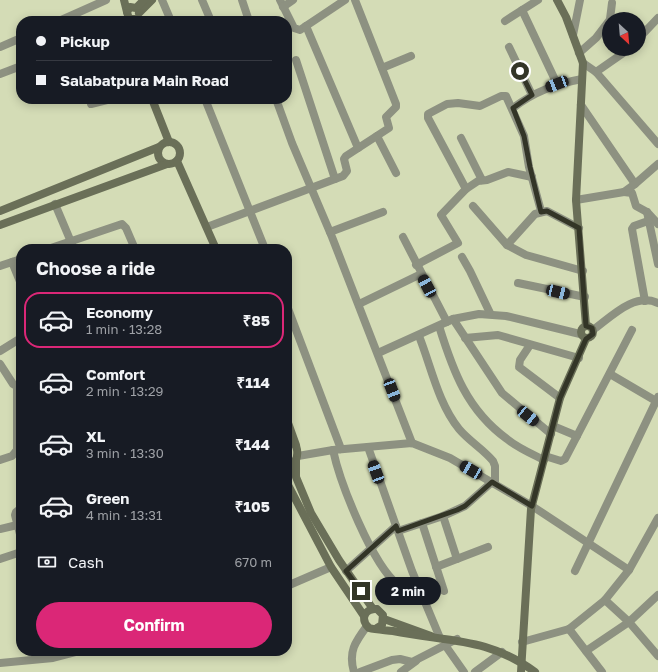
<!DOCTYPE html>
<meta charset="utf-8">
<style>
:root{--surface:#171b24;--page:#20242c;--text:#f1f3f6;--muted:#9ea1a6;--line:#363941;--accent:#db2777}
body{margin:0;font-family:"Golos Text",sans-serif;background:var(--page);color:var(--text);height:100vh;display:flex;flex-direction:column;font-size:15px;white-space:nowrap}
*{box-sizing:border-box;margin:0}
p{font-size:13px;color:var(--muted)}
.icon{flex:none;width:22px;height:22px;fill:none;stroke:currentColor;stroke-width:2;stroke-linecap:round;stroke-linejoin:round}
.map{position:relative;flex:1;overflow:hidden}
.sheet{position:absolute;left:16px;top:244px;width:276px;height:412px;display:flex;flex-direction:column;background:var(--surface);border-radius:16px;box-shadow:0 2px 10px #0003}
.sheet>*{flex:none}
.banner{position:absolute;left:16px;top:16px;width:276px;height:88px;border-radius:16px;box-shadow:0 2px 10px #0003;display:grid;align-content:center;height:88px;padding:0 20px;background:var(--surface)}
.needle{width:26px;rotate:154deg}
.fabs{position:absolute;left:602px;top:12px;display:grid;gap:8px}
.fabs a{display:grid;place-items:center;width:44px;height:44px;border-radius:50%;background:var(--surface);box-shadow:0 2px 10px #0003;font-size:20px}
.end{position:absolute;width:18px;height:18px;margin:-9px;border:5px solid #333527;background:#fff;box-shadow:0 0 0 2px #fff}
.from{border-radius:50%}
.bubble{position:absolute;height:28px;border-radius:14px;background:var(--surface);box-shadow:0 2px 10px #0003;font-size:13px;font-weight:700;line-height:28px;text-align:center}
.car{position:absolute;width:12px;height:24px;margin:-12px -6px;border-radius:5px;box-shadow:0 0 3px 1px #0007;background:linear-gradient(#222 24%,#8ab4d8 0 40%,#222 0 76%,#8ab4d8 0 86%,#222 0)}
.banner b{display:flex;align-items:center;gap:14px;height:38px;font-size:15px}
.banner b+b{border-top:1px solid var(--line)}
.banner i{width:10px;height:10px;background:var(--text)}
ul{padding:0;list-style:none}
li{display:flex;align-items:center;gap:12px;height:56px;margin:0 8px 6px;padding:0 12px;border:2px solid transparent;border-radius:16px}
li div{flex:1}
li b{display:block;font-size:15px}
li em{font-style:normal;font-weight:700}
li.selected{border-color:var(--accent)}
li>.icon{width:36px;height:36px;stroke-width:1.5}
h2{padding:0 20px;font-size:18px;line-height:48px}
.pay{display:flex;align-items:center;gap:10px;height:44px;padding:0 20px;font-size:15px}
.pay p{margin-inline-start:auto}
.button{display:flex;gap:8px;margin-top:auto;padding:8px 20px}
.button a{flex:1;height:46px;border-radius:24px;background:var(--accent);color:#fff;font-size:16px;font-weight:700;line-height:46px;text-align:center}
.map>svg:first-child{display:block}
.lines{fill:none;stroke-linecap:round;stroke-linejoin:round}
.street{stroke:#8d9181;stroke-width:8}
.secondary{stroke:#6a6f58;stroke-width:8}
.route{stroke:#333527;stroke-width:5}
</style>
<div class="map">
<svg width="658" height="672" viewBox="0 0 658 672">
<rect width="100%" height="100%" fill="#d4dcb6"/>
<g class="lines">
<!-- street -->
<g class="street">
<polyline points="162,0 171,21"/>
<polyline points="202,0 211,21"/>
<polyline points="242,0 249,21"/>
<polyline points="280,0 294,28 300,30 345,0"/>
<polyline points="283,7 293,0"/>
<polyline points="522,10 557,84"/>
<polyline points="610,19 612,3"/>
<polyline points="59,21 106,0"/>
<polyline points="505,21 538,0"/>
<polyline points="306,26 358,148"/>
<polyline points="573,35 580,0"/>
<polyline points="639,38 658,18"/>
<polyline points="0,47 21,38"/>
<polyline points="509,47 532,95"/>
<polyline points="579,53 596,38 609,21"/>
<polyline points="296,60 335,179"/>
<polyline points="583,63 596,72 658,144"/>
<polyline points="382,68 411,56"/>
<polyline points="596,72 629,49"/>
<polyline points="0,74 21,66"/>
<polyline points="205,99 265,249"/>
<polyline points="276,99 292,143 332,237 412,443"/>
<polyline points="91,104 111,99"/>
<polyline points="581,105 635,184"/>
<path d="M513,108C534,92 555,84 582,79"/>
<polyline points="377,136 396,173"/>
<polyline points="461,138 482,180"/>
<polyline points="466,189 428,118 428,114 447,104 458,103 480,106 501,96 506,96 524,136 529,167 541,211"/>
<polyline points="624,192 632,193 636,206 647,212 658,224"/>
<polyline points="576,200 624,192 635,184 658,164"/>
<polyline points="55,204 74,249"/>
<polyline points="473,206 507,245 526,255 583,271"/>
<polyline points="647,212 658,264"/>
<polyline points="207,227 343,176 347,171 344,159 346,156 389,128 386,117 396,107 396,104 355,0"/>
<polyline points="330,232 383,212"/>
<polyline points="403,237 447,322"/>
<polyline points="507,245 535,214 547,211 579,228"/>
<polyline points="48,249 122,224 126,228 135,249"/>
<polyline points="462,257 470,271 490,313"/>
<polyline points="12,262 21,284"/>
<polyline points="416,265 458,243 441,215 466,189 478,181 487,180 508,172 532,177"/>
<polyline points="0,266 21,259"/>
<polyline points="518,283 585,297"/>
<polyline points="645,301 632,229 634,226 648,221"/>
<polyline points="359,304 421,274"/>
<polyline points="287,306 341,449"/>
<polyline points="453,319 502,393 551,434"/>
<path d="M439,326C453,371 467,410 507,439C518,448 532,454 544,460"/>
<path d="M593,330C611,317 634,292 658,303"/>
<path d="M419,336C431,366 438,403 459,429C469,441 483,449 493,461L495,466V484"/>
<polyline points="465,338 498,335 579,358"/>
<polyline points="530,345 520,360 519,367 560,398"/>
<polyline points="0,351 21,338"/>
<polyline points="378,353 453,319 479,314 506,316 580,334"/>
<polyline points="0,364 13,384 20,388"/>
<polyline points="610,374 656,401"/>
<polyline points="553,426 577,436"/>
<polyline points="368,447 412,571 440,638"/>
<path d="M333,450C340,483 372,564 398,585C406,591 415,596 424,601"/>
<polyline points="298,456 333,450 412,443 450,458 532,506 629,570"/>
<polyline points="545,456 561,461 565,459 632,330"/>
<polyline points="0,460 12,456 17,450 17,386"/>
<polyline points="21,508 16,512 15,515 21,538"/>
<polyline points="443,516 457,559"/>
<polyline points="422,523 444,591"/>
<polyline points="0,529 17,525"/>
<polyline points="398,531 443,516 465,506 492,482"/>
<polyline points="0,559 21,552"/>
<polyline points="436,567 488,547"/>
<polyline points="346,571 396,526"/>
<polyline points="575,571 658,397"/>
<polyline points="287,586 331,567"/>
<polyline points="605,600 629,622 658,656"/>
<polyline points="569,629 602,672"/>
<polyline points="522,642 569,629 605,600 629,570 658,518"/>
<polyline points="445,645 464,672"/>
<polyline points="586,651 629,622 658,595"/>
<polyline points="0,663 53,658 80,651"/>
<path d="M354,672C348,652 355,642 367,626"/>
<polyline points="360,672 392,660 400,659 412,662 457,639"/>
<polyline points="401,672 416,661"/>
<polyline points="475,672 502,652"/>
</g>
<!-- secondary -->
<g class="secondary">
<polyline points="124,0 127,12"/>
<polyline points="557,0 566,17 583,63 576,200 586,326"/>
<polyline points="139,13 152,0"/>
<polyline points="135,19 129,19 127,12 130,7 136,8 144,0"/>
<polyline points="152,99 169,142"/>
<circle cx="169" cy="153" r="11"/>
<polyline points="177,161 216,249"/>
<polyline points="0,211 159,147"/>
<polyline points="0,225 167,164"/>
<circle cx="587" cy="332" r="6"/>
<polyline points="287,420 296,445"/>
<path d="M287,439C297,442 299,451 296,460L287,466"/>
<polyline points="296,460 296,477 311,513 339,560 373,609"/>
<polyline points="287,483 331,567 364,616"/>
<polyline points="384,619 431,636"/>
<path d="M377,628L382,625L383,615L377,609C364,608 360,620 369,628C376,630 385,630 393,631C447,642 488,637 535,672"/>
<polyline points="521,672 531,509 560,398 586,339"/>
</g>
</g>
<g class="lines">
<!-- route -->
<polyline class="route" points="361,591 346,571 396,526 398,531 457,510 465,506 492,482 532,506 560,398 586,339 593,334 592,328 586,326 579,228 547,211 541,212 530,167 524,136 513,108 532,95 520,71"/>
</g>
</svg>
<div class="fabs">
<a><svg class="needle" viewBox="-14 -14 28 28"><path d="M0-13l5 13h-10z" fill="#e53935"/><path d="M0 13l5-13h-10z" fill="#9ea1a6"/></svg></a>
</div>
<i class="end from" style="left:520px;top:71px"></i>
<i class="end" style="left:361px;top:591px"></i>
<div class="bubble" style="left:375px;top:577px;width:66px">2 min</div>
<i class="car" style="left:557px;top:84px;rotate:249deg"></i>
<i class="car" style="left:427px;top:286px;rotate:332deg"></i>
<i class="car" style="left:558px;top:292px;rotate:103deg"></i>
<i class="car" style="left:392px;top:390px;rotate:159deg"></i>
<i class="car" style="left:528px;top:416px;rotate:129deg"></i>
<i class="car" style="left:471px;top:470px;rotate:300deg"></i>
<i class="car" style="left:376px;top:472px;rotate:340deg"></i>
<div class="banner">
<b><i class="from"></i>Pickup</b>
<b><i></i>Salabatpura Main Road</b>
</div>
<section class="sheet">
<h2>Choose a ride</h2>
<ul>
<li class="selected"><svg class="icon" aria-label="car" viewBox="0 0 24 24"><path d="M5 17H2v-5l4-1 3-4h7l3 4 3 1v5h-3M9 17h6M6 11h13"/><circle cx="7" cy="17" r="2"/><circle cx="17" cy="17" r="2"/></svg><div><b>Economy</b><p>1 min · 13:28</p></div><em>₹85</em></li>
<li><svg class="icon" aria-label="car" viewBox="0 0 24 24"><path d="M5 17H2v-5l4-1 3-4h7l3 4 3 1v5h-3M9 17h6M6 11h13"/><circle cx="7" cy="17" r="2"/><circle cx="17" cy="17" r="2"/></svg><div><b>Comfort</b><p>2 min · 13:29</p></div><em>₹114</em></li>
<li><svg class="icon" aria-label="car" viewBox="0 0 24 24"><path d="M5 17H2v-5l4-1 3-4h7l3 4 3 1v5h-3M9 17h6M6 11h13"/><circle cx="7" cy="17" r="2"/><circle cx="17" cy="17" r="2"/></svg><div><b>XL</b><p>3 min · 13:30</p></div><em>₹144</em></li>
<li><svg class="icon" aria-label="car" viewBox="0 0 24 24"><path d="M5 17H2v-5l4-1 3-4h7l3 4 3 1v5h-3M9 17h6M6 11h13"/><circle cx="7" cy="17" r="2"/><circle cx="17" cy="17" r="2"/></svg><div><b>Green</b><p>4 min · 13:31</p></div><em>₹105</em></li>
</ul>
<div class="pay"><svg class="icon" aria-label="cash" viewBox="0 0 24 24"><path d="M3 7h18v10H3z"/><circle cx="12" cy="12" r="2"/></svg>Cash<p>670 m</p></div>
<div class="button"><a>Confirm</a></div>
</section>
</div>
